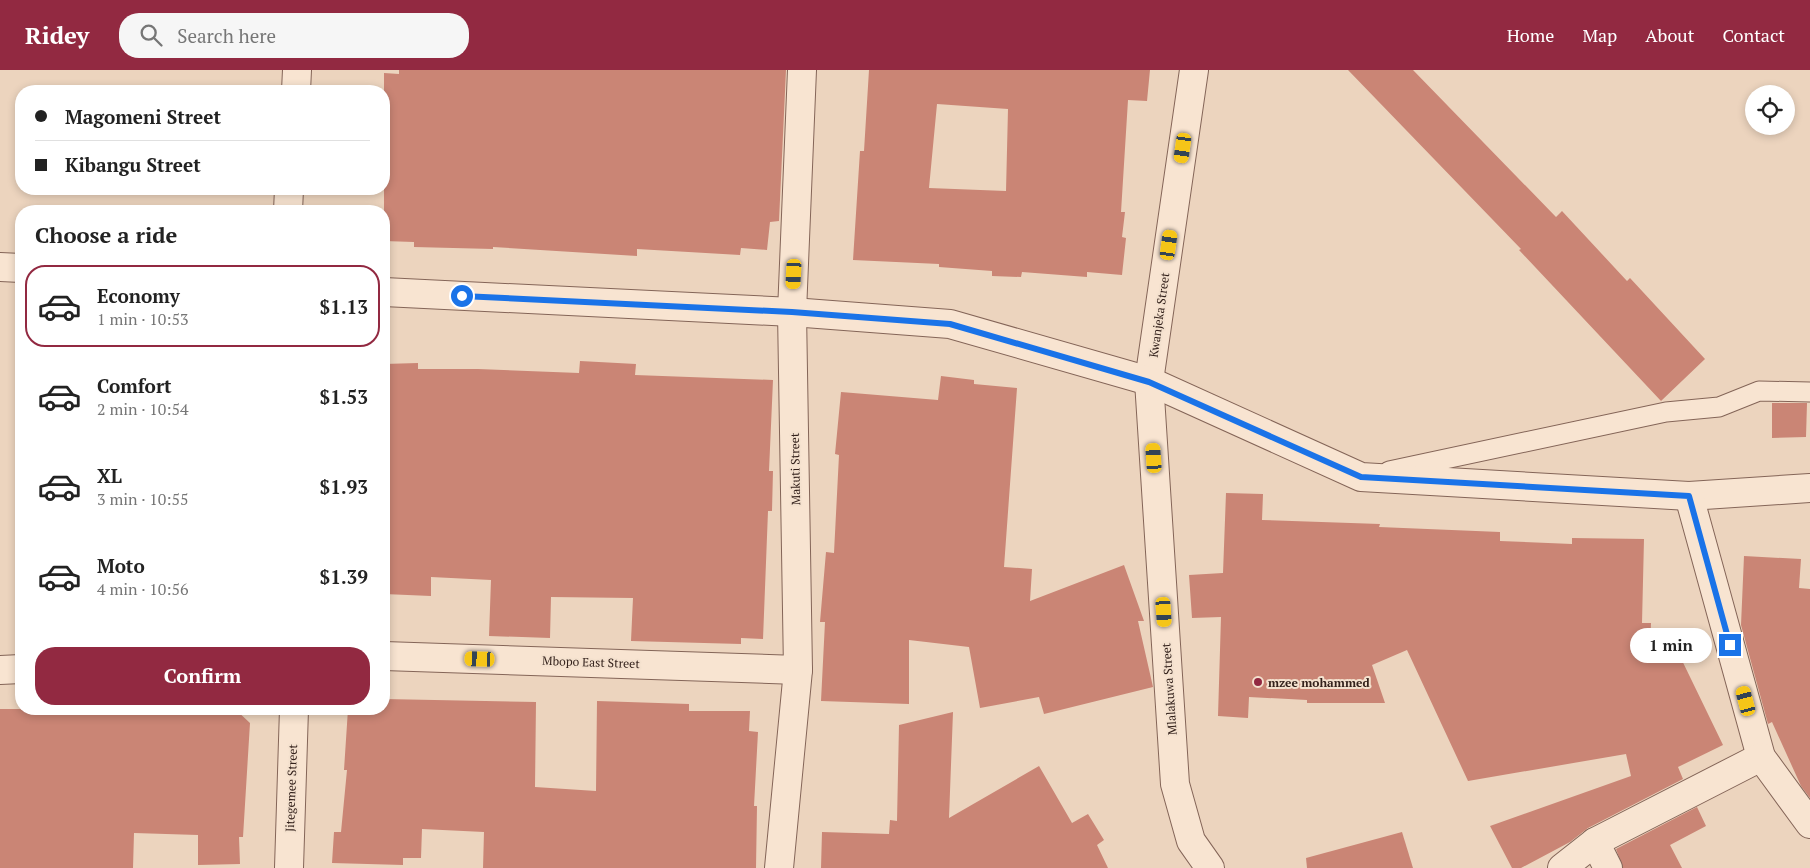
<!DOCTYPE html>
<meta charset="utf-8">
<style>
:root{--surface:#fff;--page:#f6f6f6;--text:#222;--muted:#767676;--line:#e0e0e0;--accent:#922941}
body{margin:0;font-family:"PT Serif",serif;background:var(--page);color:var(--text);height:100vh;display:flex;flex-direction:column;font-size:19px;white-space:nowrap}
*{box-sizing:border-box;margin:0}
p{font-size:16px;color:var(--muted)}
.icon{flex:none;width:28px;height:28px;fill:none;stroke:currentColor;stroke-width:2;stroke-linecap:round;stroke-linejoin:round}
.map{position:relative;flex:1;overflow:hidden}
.details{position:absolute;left:15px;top:135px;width:375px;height:510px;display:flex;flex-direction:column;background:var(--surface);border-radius:20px;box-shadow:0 2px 8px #0003}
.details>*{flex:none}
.hud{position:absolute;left:15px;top:15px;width:375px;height:110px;border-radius:20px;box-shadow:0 2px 8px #0003;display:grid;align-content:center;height:110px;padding:0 20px;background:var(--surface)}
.controls{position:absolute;left:1745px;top:15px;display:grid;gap:10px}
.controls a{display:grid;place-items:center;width:50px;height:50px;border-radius:50%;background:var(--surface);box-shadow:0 2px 8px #0003;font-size:25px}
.end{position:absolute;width:22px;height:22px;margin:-11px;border:6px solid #1a73e8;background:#fff;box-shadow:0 0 0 2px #fff}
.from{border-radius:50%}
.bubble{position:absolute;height:35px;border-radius:18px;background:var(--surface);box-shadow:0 2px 8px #0003;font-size:16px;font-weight:700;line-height:35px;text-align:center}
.car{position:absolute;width:15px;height:30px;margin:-15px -8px;border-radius:6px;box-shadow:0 0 4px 1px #0007;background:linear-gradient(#f5c518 24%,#345 0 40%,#f5c518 0 76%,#345 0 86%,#f5c518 0)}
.hud b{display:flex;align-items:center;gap:18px;height:48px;font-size:19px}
.hud b+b{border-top:1px solid var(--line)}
.hud i{width:12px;height:12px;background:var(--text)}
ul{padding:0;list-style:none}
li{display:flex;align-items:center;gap:15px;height:82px;margin:0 10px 8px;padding:0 10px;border:2px solid transparent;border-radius:20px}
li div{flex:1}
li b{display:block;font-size:19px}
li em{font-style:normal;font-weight:700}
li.active{border-color:var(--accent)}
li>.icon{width:45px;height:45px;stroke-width:1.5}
h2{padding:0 20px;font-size:22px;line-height:60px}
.button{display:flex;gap:10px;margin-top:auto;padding:10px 20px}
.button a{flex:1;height:58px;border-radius:20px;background:var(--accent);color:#fff;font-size:20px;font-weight:700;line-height:58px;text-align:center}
header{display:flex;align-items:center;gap:30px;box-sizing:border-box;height:70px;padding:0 25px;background:var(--accent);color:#fff}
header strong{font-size:24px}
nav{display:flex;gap:28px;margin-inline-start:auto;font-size:18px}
.search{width:350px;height:45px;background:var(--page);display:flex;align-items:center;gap:12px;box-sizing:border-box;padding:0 18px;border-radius:20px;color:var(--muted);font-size:19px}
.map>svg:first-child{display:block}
.building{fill:#ca8575;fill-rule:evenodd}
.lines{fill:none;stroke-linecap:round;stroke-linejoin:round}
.lane-casing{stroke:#846558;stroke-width:21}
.street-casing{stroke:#846558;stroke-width:30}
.lane{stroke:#f8e4d1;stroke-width:19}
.street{stroke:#f8e4d1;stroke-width:28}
.route{stroke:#1a73e8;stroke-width:6}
.poi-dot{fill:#922941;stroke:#f4e1ce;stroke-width:2}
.labels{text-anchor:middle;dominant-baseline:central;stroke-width:4;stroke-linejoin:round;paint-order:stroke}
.street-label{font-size:12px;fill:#34221c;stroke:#f4e1ce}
.poi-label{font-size:12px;font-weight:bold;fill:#34221c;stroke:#f4e1ce;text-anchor:start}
</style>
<header>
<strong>Ridey</strong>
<div class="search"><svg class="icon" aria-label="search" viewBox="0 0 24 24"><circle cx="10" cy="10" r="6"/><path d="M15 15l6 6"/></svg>Search here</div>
<nav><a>Home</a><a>Map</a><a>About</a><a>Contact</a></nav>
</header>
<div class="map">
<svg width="1810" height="798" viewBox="0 0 1810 798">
<rect width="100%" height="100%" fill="#ecd4be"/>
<!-- building -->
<g class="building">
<polygon points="399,0 786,0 779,151 770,152 767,180 741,178 740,185 637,179 637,186 493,177 493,179 414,177 414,172 384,171 384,3 399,4"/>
<path d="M869,0H1150L1147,31L1128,30L1121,142H1125L1122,167L1126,168L1122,205L1087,202V207L1022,202L1021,207L992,206V201L939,197V194L853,190L860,81H864ZM937,34L1008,39L1006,121L929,118Z"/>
<polygon points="1348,0 1413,0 1556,147 1562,141 1627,211 1630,208 1705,289 1661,331 1519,180 1521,179"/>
<polygon points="580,291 636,294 635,305 773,310 769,401 773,401 772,441 768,441 763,569 741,568 741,574 631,571 633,528 551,527 550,568 489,566 491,510 431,507 431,526 384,524 384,294 418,293 418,299 478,299 579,303"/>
<polygon points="941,306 974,310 974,314 1017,318 1004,497 1032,499 1030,531 1124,495 1144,551 1138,551 1153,617 1044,644 1039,627 980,638 969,577 909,570 909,634 821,631 825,552 820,552 826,482 834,483 839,385 835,384 841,322 938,330"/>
<polygon points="1772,333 1807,333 1806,367 1772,368"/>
<polygon points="1226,423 1263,424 1262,450 1380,454 1379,457 1500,462 1500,471 1572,474 1572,468 1644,469 1642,553 1651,553 1650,577 1675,576 1723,675 1678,697 1683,709 1588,758 1570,772 1521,798 1512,798 1490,756 1631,706 1626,684 1468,711 1407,580 1372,595 1385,633 1307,633 1307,630 1249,627 1248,648 1218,646 1221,547 1192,548 1189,505 1223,503"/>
<polygon points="1744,486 1801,489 1799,518 1810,519 1810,728 1801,716 1772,652 1768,654 1741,555"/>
<polygon points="384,629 536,632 535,717 596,721 597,631 689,634 689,641 750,641 749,661 758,662 754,736 757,736 756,798 483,798 484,762 422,759 421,788 403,788 403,795 332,793 334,762 341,762 347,700 344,700 348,639 384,639"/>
<polygon points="0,639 235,639 250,653 243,767 239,767 240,794 198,795 198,765 134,763 133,798 0,798"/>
<polygon points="953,642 949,748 1039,696 1072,753 1088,744 1104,770 1097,775 1108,798 821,798 822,762 889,764 890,750 897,751 899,655"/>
<polygon points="1697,737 1706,756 1670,775 1682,798 1623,798 1616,779"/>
<polygon points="1402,762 1413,798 1307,798 1306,788"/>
</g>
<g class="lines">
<!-- lane casing -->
<g class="lane-casing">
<polyline id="lane" points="1389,401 1666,342 1719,337 1759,321 1810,322"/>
</g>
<!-- street casing -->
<g class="street-casing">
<g id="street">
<polyline points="1194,0 1149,311 1175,714 1191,771 1210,798"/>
<polyline points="296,21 297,0"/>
<polyline points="288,141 289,119"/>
<polyline points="0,197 21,198"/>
<polyline points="384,222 792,242 950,254 1149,311 1361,407 1689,426 1810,418"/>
<polyline points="1689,426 1761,687 1810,754"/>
<polyline points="384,586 798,600"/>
<polyline points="0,600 21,599"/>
<polyline points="1595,772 1608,798"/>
<polyline points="289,798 294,639"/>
<polyline points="779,798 798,600 792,242 802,0"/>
<polyline points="1562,798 1595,772 1761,687"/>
</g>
</g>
<!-- lane -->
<use href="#lane" class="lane"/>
<!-- street -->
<use href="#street" class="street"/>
</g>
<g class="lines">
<!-- route -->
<polyline class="route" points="462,226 792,242 950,254 1149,312 1361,407 1689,426 1730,575"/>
</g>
<!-- markers -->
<circle class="poi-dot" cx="1258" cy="612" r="5"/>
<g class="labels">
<!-- street labels -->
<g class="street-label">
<text transform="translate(1159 245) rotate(-82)">Kwanjeka Street</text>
<text transform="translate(795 399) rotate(-91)">Makuti Street</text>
<text transform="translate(591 592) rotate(2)">Mbopo East Street</text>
<text transform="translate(1169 619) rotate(-94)">Mlalakuwa Street</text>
<text transform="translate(291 718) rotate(-88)">Jitegemee Street</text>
</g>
<!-- poi labels -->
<g class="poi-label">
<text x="1268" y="612">mzee mohammed</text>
</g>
</g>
</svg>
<div class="controls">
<a><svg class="icon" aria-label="locate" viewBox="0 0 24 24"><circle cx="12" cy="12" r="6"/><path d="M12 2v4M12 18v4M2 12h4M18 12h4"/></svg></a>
</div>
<i class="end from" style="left:462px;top:226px"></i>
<i class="end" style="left:1730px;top:575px"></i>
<div class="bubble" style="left:1630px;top:558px;width:82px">1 min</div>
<i class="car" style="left:1183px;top:78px;rotate:188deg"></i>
<i class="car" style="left:1169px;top:175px;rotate:8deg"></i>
<i class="car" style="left:794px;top:204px;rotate:183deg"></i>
<i class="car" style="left:1154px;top:388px;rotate:356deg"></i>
<i class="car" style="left:1164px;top:542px;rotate:176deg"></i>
<i class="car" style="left:480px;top:589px;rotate:272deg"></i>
<i class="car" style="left:1746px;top:631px;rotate:345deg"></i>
<div class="hud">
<b><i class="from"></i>Magomeni Street</b>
<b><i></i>Kibangu Street</b>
</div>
<section class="details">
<h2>Choose a ride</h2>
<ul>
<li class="active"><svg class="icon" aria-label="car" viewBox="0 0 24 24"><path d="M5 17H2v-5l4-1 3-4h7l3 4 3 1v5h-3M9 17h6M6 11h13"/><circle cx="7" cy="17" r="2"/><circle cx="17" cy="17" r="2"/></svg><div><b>Economy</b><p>1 min · 10:53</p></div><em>$1.13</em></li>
<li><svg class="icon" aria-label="car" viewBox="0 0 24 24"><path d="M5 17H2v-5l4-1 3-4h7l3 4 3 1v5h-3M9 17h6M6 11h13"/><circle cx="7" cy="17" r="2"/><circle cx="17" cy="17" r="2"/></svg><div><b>Comfort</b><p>2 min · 10:54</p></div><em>$1.53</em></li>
<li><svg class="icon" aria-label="car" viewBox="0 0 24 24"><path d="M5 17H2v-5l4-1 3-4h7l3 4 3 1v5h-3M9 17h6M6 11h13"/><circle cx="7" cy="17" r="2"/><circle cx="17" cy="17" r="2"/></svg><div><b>XL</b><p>3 min · 10:55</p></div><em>$1.93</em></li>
<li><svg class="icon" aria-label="car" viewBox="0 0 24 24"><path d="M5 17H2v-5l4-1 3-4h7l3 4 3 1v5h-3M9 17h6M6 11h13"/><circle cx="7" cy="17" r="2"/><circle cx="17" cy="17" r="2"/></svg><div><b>Moto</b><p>4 min · 10:56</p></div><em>$1.39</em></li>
</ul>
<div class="button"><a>Confirm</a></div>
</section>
</div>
